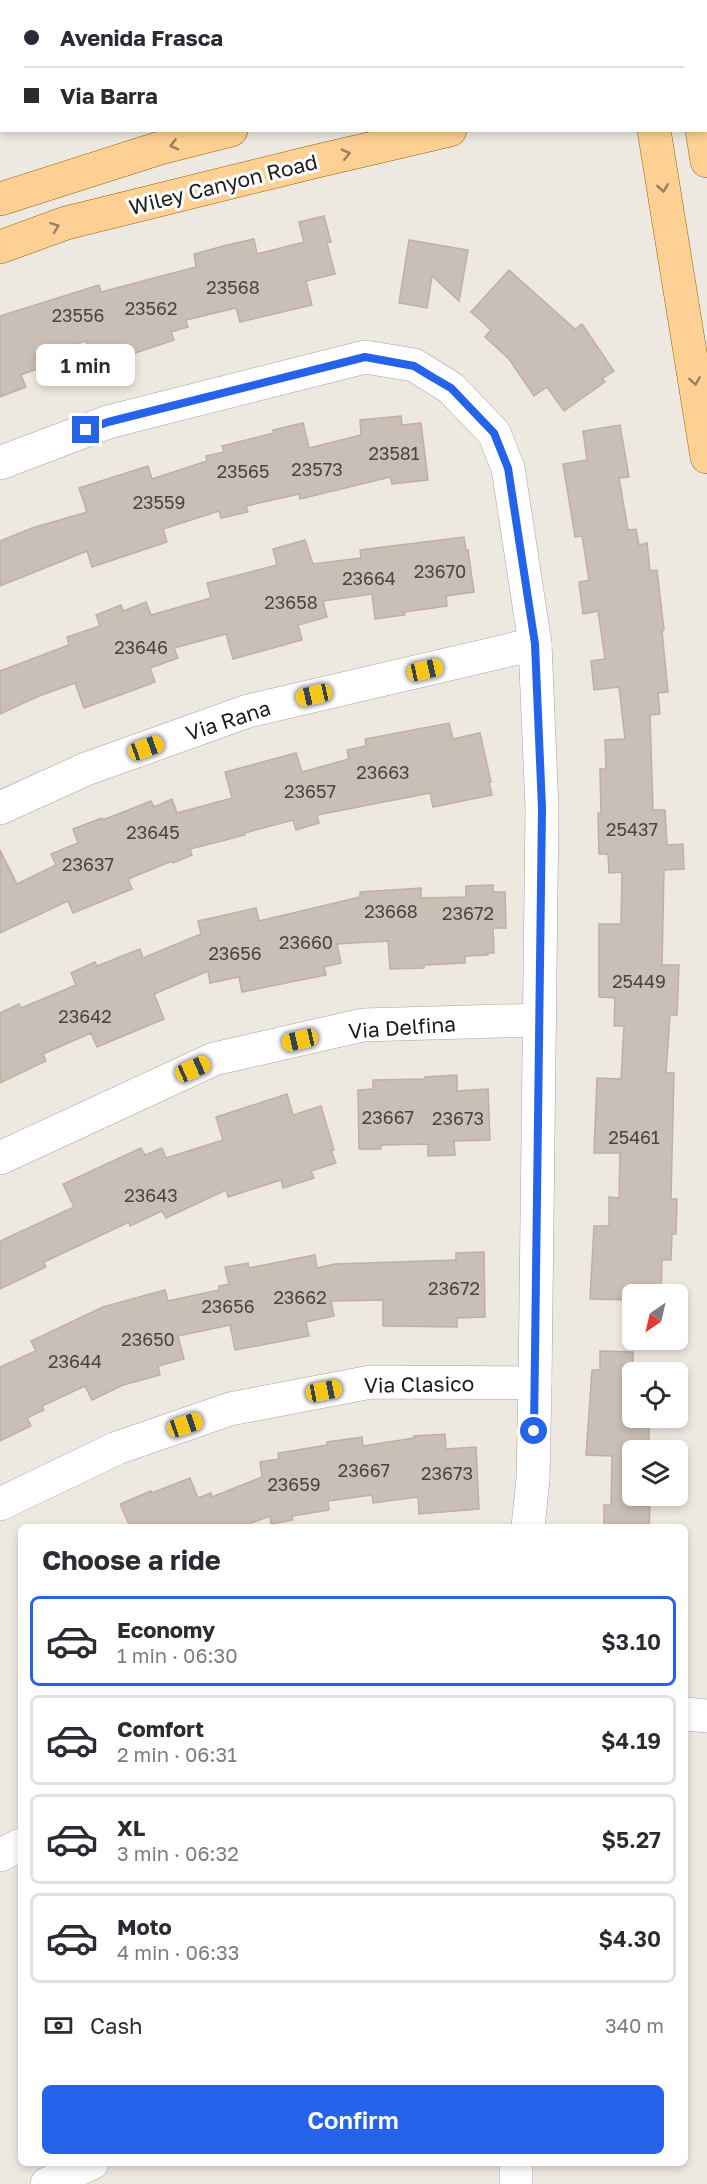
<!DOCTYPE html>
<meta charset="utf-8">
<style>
:root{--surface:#fff;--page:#f7f7f7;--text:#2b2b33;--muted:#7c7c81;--line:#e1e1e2;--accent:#2563eb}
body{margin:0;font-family:"Golos Text",sans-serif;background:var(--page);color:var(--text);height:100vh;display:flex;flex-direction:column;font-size:22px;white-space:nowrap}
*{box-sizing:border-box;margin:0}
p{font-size:20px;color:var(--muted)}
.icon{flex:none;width:33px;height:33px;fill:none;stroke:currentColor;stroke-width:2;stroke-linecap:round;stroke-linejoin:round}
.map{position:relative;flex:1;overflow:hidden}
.details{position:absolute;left:18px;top:1524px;width:670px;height:642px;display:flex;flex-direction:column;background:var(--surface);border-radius:9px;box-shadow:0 3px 9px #0003}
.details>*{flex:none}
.top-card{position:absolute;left:0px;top:0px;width:708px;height:132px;box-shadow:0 3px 9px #0003;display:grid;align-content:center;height:132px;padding:0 24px;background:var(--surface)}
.needle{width:39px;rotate:214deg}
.buttons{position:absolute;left:622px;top:1284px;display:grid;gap:12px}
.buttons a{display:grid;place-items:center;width:66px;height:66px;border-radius:9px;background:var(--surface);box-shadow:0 3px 9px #0003;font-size:30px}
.end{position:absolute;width:27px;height:27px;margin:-14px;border:8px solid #2563eb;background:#fff;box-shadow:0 0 0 3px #fff}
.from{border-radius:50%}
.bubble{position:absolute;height:42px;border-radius:9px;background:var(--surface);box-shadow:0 3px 9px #0003;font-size:20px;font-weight:600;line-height:42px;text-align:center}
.car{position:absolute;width:18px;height:36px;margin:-18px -9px;border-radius:8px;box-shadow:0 0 4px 2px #0007;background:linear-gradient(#f5c518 24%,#345 0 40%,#f5c518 0 76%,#345 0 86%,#f5c518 0)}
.top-card b{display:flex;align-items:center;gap:21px;height:57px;font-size:22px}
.top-card b+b{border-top:2px solid var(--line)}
.top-card i{width:15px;height:15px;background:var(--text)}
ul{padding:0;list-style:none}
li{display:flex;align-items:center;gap:18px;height:90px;margin:0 12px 9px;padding:0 12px;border:3px solid var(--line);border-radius:9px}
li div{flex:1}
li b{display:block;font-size:22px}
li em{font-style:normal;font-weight:600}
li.selected{border-color:var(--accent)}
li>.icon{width:54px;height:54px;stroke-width:1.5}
h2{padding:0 24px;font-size:27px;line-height:72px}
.pay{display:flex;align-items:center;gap:15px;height:66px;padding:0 24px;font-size:22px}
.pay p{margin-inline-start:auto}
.cta{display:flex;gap:12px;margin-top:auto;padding:12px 24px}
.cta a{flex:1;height:69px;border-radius:9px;background:var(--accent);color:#fff;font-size:24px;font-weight:600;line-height:69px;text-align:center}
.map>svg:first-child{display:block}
.building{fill:#cabfb6;stroke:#c1afa1;stroke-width:1.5}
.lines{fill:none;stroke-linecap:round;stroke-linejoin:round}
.minor-casing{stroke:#a3a3a3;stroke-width:34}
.major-casing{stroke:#936100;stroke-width:34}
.minor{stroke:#fff;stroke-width:33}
.major{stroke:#ffd094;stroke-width:33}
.oneway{stroke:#997f5e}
.route{stroke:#2563eb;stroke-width:8}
.labels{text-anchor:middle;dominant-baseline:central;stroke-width:6;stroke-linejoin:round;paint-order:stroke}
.number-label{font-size:18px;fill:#484542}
.street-label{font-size:21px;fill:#1c1c1c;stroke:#fff}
</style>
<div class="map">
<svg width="707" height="2184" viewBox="0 0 707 2184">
<rect width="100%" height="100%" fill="#eee9e0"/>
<!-- building -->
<g class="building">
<polygon points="324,216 331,242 327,243 335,274 306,281 312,305 240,322 236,308 186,320 188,327 171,332 174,340 93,367 86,341 35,356 39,368 21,375 26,387 0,397 0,316 99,285 101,292 196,267 194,254 227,245 254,239 257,254 304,242 299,222"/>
<polygon points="409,240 468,250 459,301 432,276 427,308 399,303"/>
<polygon points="509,270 575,329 582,324 614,371 602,379 605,382 564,411 547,387 534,396 509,359 485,337 491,330 471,312"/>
<polygon points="401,416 402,425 421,423 428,480 392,484 390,477 300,499 299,494 246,506 248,512 221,518 219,511 163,529 167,542 92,567 87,551 0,586 0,541 32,528 87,512 79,488 148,466 152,479 207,461 206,456 224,452 222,446 274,433 273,430 303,423 309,448 361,435 360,420"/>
<polygon points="620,425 629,477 619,478 628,530 636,529 639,545 647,543 650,571 657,570 664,630 662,631 668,692 658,693 660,714 650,715 653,810 665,810 667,845 683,844 684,869 664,870 662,965 679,965 677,1015 670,1015 666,1073 674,1073 671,1199 677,1199 676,1234 672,1234 671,1260 662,1260 661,1294 633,1294 633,1300 590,1299 594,1226 609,1226 609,1197 619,1198 620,1153 594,1153 597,1078 621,1079 624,1026 614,1026 615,998 599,997 599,924 621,924 622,872 609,873 608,854 599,854 598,813 601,813 600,769 606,769 605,740 625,739 619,687 594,690 591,661 605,659 598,611 583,614 579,582 589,580 582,536 575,537 563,464 587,460 583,431"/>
<polygon points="464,537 466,550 468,550 474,592 446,596 447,606 404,612 405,615 375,619 372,594 323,601 327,617 298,625 302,640 233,659 226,634 174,648 178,658 150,668 155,682 131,691 84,708 75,683 39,696 0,714 0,671 69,645 67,637 100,626 96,615 121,605 123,611 146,602 151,615 211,598 207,583 277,565 273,549 305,540 313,564 361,558 360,550"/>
<polygon points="449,723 453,739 480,733 491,782 489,782 492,795 433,807 430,793 317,815 319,823 296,830 293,820 245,833 245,835 190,849 192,855 173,863 172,861 128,879 132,889 73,913 68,901 0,933 0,850 17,884 56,865 51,854 78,843 73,829 102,818 103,820 151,801 154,807 172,799 177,813 232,798 225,772 296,753 302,772 349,759 347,750 366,746 365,739"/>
<polygon points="493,885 493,892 505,892 506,928 493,928 494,953 487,953 488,955 465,956 465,963 424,965 424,968 390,969 388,941 337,944 341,963 324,967 326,975 242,992 239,977 210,983 208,971 154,994 164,1019 97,1047 91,1033 43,1054 46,1061 0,1083 0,1013 19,1004 21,1008 76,985 71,973 95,962 97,966 140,949 143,958 201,934 198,921 256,908 259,921 360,897 360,892 421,888 421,898 466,897 466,886"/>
<polygon points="457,1075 457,1091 488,1089 490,1140 454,1141 455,1155 428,1156 428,1144 381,1145 381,1149 359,1149 358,1090 373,1089 373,1080 425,1079 425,1077"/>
<polygon points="287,1094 293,1115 321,1106 334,1150 331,1150 336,1163 311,1171 314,1178 283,1188 281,1180 228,1197 226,1190 166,1218 162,1211 130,1226 129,1222 44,1262 46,1267 0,1289 0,1241 74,1207 63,1184 141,1148 145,1155 162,1148 166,1158 223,1140 216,1117"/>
<polygon points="484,1252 485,1317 457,1318 457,1327 383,1326 383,1300 331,1301 334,1316 306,1322 309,1336 235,1350 230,1325 178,1336 184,1359 158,1366 160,1375 123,1385 92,1400 85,1386 42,1406 44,1410 27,1418 31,1426 0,1441 0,1367 36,1351 31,1341 103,1307 165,1290 168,1301 219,1290 219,1286 229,1284 225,1267 248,1263 249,1268 315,1255 317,1268 335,1264 456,1260 456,1253"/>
<polygon points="600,1351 633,1352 633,1426 649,1426 649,1450 633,1450 633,1506 650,1506 649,1527 604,1527 604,1505 611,1505 612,1456 586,1455 592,1370 600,1370"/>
<polygon points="445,1434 446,1449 476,1447 479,1509 419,1514 418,1497 373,1503 372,1495 328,1501 329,1510 292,1516 293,1520 271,1524 270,1516 241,1527 130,1527 120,1504 151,1491 152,1493 190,1478 198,1498 211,1493 212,1497 262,1477 260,1462 279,1459 278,1453 327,1445 327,1442 362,1437 363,1446 414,1438 414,1436"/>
</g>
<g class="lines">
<!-- minor casing -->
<g class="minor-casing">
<g id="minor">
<polyline points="0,463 108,422 365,357 414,365 451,388 494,433 508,468 535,644 542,809 535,1383 533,1479 528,1527"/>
<polyline points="0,808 86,769 248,711 535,644"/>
<polyline points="0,1158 214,1059 363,1025 540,1020"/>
<polyline points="0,1504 117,1448 230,1409 371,1382 535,1383"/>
<polyline points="686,1714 707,1716"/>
<polyline points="0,1855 21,1845"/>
<polyline points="516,2163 516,2184"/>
<polyline points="47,2184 92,2163"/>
</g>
</g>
<!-- major casing -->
<g class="major-casing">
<g id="major">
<polyline points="630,0 631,2"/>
<polyline points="677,0 677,2"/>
<polyline points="706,18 707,18"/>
<polyline points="706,74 707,74"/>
<polyline points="654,130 707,457"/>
<polyline points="702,130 707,161"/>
<polyline points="0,199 160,148 231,130"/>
<polyline points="0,247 66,223 313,162 450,130"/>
</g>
</g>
<!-- minor -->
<use href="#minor" class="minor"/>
<!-- major -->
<use href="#major" class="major"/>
</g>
<!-- one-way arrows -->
<defs><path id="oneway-chevron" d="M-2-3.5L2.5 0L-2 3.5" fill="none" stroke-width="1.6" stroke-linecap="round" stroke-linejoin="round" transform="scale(1.5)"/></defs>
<g class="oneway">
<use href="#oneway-chevron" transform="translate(174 145) rotate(166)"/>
<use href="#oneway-chevron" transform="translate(346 154) rotate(-13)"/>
<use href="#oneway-chevron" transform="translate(663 188) rotate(81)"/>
<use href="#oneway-chevron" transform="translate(55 227) rotate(-20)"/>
<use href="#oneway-chevron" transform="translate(695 381) rotate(81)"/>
</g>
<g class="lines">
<!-- route -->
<polyline class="route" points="86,430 108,422 365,357 414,366 432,377 451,388 494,433 508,468 535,644 542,808 534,1431"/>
</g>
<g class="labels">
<!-- number labels -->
<g class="number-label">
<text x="233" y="287">23568</text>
<text x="151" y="308">23562</text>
<text x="78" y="315">23556</text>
<text x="394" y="453">23581</text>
<text x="317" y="469">23573</text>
<text x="243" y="471">23565</text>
<text x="159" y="502">23559</text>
<text x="440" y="571">23670</text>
<text x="369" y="578">23664</text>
<text x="291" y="602">23658</text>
<text x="141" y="647">23646</text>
<text x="383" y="772">23663</text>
<text x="310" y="791">23657</text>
<text x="632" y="829">25437</text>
<text x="153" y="832">23645</text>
<text x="88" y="864">23637</text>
<text x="391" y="911">23668</text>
<text x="468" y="913">23672</text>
<text x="306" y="942">23660</text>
<text x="235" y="953">23656</text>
<text x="639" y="981">25449</text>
<text x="85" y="1016">23642</text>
<text x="388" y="1117">23667</text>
<text x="458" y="1118">23673</text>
<text x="634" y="1137">25461</text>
<text x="151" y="1195">23643</text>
<text x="454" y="1288">23672</text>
<text x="300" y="1297">23662</text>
<text x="228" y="1306">23656</text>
<text x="148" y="1339">23650</text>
<text x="75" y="1361">23644</text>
<text x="364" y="1470">23667</text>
<text x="447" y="1473">23673</text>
<text x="294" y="1484">23659</text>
</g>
<!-- street labels -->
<g class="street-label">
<text transform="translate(223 184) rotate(-14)">Wiley Canyon Road</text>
<text transform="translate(228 720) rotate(-18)">Via Rana</text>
<text transform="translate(402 1027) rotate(-4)">Via Delfina</text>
<text transform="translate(419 1384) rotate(-1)">Via Clasico</text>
</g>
</g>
</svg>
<div class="buttons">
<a><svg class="needle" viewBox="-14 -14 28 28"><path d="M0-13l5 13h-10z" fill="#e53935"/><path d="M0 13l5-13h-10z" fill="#7c7c81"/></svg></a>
<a><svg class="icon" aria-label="locate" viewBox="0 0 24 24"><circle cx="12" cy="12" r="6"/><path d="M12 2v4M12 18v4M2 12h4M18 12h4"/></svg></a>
<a><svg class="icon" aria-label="layers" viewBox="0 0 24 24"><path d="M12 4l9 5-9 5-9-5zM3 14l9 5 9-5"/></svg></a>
</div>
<i class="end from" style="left:534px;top:1431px"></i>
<i class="end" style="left:86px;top:430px"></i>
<div class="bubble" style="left:36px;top:344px;width:99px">1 min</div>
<i class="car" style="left:425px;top:670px;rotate:77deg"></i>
<i class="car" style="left:314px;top:695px;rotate:257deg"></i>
<i class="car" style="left:146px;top:748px;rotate:70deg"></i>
<i class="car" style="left:300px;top:1040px;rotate:257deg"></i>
<i class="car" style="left:193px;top:1069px;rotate:66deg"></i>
<i class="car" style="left:324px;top:1391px;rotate:79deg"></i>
<i class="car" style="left:185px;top:1425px;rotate:71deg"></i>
<div class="top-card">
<b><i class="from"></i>Avenida Frasca</b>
<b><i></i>Via Barra</b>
</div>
<section class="details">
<h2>Choose a ride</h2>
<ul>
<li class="selected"><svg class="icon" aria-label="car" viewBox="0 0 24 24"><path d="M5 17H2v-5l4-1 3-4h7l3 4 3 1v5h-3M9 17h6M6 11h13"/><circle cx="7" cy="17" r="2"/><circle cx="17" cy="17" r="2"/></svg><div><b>Economy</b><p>1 min · 06:30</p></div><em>$3.10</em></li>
<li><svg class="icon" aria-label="car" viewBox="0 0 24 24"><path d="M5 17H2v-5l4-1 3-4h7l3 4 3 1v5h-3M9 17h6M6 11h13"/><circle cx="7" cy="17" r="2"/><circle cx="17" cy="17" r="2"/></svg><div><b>Comfort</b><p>2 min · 06:31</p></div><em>$4.19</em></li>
<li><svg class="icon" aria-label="car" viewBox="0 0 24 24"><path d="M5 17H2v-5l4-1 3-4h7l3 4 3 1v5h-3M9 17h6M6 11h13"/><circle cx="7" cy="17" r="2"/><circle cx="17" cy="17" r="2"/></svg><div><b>XL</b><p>3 min · 06:32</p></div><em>$5.27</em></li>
<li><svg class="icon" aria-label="car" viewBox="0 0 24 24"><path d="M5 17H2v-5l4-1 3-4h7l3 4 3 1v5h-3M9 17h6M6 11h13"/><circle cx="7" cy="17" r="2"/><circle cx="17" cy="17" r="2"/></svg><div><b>Moto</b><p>4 min · 06:33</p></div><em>$4.30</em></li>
</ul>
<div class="pay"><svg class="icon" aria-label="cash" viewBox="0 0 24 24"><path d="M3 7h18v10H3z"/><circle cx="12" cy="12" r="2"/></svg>Cash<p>340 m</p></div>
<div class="cta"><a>Confirm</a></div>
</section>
</div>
